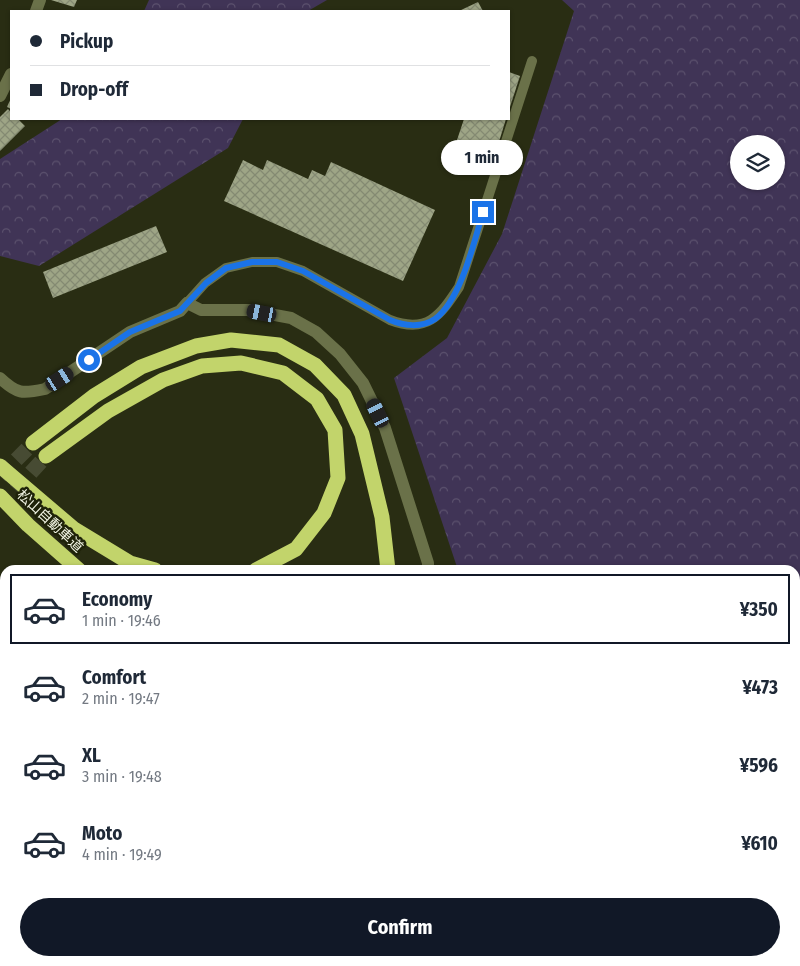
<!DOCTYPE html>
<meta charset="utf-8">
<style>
:root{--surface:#fff;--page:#f6f6f7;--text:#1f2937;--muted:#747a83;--line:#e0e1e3;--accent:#111827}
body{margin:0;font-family:"Fira Sans Condensed","Noto Sans JP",sans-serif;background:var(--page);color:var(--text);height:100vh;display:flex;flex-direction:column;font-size:19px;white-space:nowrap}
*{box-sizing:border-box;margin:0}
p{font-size:16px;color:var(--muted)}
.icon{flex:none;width:28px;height:28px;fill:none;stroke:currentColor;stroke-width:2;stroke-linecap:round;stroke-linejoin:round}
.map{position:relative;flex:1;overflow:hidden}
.drawer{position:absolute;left:0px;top:565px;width:800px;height:401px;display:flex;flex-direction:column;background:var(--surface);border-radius:15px 15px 0 0;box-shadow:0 1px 4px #0004}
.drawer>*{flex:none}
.top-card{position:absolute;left:10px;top:10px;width:500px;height:110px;border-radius:0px;box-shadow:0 1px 4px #0004;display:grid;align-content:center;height:110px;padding:0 20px;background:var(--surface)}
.tools{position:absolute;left:730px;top:135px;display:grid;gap:10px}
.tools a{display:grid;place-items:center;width:55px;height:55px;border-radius:50%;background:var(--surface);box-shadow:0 1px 4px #0004;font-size:25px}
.end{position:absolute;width:22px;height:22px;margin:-11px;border:6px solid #1a73e8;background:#fff;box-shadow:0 0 0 2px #fff}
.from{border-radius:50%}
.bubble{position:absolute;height:35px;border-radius:18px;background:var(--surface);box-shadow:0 1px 4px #0004;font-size:16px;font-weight:700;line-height:35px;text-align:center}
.car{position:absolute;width:15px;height:30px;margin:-15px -8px;border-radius:6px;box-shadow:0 0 4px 1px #0007;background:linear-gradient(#222 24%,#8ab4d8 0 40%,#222 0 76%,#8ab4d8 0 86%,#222 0)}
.top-card b{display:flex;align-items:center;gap:18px;height:48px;font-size:19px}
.top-card b+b{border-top:1px solid var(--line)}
.top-card i{width:12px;height:12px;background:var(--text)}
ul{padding:9px 0 0;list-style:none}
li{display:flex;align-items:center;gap:15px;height:70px;margin:0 10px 8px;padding:0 10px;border:2px solid transparent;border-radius:0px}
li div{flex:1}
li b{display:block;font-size:19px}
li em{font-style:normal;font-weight:700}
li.active{border-color:var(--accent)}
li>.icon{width:45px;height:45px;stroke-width:1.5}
.primary-button{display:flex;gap:10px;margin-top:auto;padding:10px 20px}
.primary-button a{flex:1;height:58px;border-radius:30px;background:var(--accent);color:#fff;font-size:20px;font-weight:700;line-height:58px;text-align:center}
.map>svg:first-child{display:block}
.forest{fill:url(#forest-crowns);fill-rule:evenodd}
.building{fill:url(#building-cross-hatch)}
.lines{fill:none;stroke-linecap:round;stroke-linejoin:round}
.motorway-tunnel{stroke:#474b33;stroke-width:15;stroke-dasharray:15 8;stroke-linecap:butt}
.path{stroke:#777b64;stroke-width:3;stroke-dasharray:4 2.5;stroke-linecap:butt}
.service{stroke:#6a7149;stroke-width:10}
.minor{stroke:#6a7149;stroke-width:12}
.motorway{stroke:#c2d46b;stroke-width:15}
.route{stroke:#1a73e8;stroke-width:6}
.labels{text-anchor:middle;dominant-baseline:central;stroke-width:5;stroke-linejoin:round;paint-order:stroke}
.street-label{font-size:14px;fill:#f3f6e6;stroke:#1f2309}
</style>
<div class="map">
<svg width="800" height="966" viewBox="0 0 800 966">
<defs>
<pattern id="forest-crowns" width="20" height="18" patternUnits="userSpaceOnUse" patternTransform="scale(1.25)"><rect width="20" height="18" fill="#403456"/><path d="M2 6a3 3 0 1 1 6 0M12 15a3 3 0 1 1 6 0" fill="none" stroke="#5c526e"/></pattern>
<pattern id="building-cross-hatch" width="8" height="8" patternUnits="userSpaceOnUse" patternTransform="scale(1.25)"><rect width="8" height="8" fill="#9ea586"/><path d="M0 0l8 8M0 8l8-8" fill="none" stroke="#848a72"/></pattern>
</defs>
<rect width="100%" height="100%" fill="#292d13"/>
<!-- forest -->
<g class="forest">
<polygon points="149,0 327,0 308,11 144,11"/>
<path d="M562,0H800V842L795,841V570H458L394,378L447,338L502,234L574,11ZM739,144H776V181H739Z"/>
<polygon points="62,119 243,119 228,148 39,266 0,256 0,159"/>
<polygon points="800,883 800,919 795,919 795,890"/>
</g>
<!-- building -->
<g class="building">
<polygon points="51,0 77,0 74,7"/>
<polygon points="478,2 483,11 459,11"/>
<polygon points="509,72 520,76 509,110"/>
<polygon points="11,98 11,109 7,107"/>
<polygon points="8,109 11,112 11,119 18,119 25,126 0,151 0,117"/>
<polygon points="464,119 506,119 493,161 454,149"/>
<polygon points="243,160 263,170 267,160 308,179 312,170 325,176 331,162 435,210 403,281 224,201"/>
<polygon points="156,226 167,252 53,298 43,272"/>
<polygon points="0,840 5,840 5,864 3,864"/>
<rect x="0" y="913" width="5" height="12"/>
<rect x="7" y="961" width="14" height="2"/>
<polygon points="81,961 99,961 98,966 81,966"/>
<polygon points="139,962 151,966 138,966"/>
</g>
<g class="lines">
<!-- motorway-tunnel -->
<g class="motorway-tunnel">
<polyline points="0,476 33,443"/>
<polyline points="0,507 46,456"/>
</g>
<!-- path -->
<g class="path">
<polyline points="795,946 800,944"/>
<polyline points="779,966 781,961"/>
</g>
<!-- service -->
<path class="service" d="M187,303L205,283L226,268L252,262H277L303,271L390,320C427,334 440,316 459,287L532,61"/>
<!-- minor -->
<g class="minor">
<polyline points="36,11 40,0"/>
<polyline points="0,96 11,74"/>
<path d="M0,378C17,394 22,394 45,389L130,332L180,311L187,303L201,310H248L291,318L316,332L340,354L363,383L385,428L428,563V570"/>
<polyline points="259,961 264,966"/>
<polyline points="441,961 452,966"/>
<polyline points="706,961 712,966"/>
</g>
<!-- motorway -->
<g class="motorway">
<polyline points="33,443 94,396 141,367 196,346 231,340 279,345 315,365 344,395 362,434 382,517 388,570"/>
<polyline points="46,456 108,411 163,380 202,366 241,363 283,373 317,399 335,430 338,478 324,513 296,549 256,570"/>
<polyline points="0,466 74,529 130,563 155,570"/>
<polyline points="0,496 28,525 79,570"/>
<polyline points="0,671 5,671"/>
<polyline points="548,961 556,966"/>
<polyline points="591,961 598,966"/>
</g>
</g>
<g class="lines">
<!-- route -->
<path class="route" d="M89,360L130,332L180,311L206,283L226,268L252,262H277L303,271L390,320C404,326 422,328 435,319C461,300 474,242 483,212"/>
</g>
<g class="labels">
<!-- street labels -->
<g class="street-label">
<text transform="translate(50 521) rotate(43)">松山自動車道</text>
</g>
</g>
</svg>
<div class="tools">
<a><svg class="icon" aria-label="layers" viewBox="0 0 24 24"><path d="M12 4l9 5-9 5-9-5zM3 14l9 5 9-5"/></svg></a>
</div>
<i class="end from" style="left:89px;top:360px"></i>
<i class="end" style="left:483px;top:212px"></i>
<div class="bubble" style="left:441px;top:140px;width:82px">1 min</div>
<i class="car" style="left:262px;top:313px;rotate:281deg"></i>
<i class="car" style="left:60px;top:379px;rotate:57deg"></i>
<i class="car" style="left:378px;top:413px;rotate:334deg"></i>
<div class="top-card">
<b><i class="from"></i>Pickup</b>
<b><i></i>Drop-off</b>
</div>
<section class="drawer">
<ul>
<li class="active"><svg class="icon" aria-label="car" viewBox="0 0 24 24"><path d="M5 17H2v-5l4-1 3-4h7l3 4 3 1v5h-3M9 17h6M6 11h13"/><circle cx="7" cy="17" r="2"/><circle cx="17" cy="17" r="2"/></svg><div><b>Economy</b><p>1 min · 19:46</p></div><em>¥350</em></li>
<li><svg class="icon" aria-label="car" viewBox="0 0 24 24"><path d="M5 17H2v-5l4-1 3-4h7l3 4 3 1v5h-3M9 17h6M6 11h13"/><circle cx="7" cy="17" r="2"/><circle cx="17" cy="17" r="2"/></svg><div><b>Comfort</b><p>2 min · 19:47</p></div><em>¥473</em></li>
<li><svg class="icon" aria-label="car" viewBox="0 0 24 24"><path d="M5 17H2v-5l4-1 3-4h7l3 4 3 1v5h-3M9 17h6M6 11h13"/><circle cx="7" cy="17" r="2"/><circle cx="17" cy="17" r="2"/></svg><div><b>XL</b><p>3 min · 19:48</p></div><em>¥596</em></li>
<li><svg class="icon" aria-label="car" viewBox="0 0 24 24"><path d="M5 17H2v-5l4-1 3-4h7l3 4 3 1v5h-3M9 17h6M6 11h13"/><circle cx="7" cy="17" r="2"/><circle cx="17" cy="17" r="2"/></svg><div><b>Moto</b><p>4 min · 19:49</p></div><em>¥610</em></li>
</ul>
<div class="primary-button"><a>Confirm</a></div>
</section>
</div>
